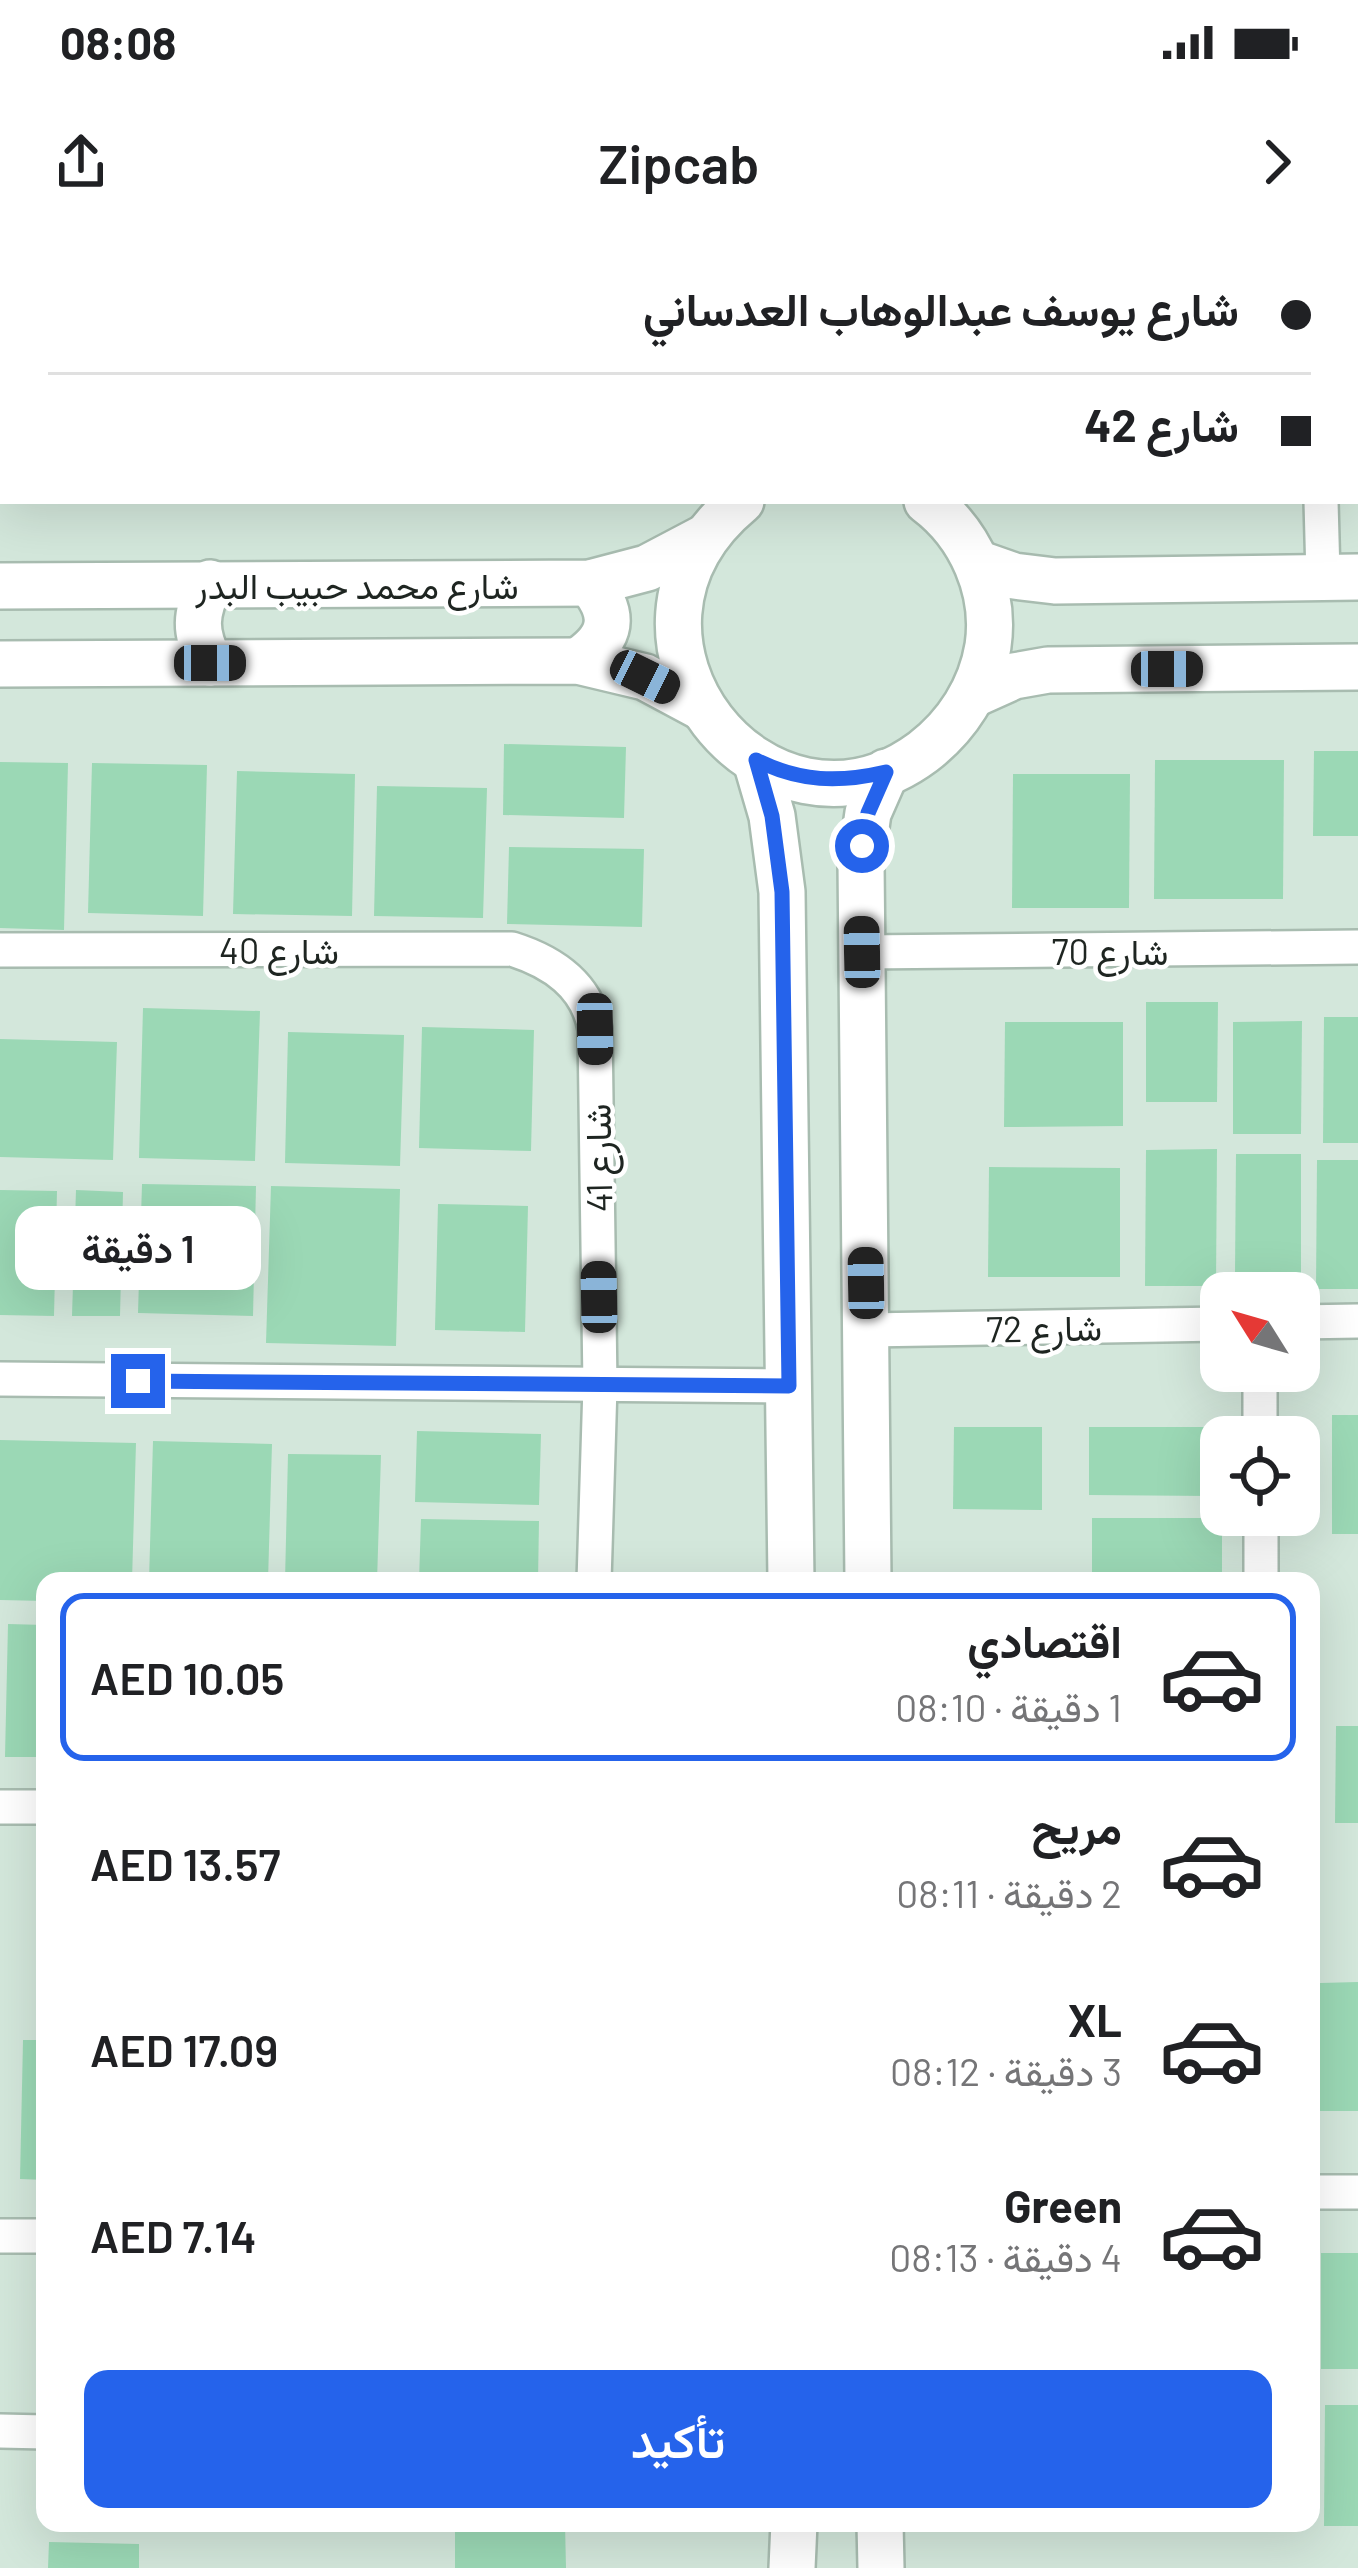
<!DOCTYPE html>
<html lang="ar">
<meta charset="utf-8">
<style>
:root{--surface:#fff;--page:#f6f6f6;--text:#202124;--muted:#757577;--line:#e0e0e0;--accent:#2563eb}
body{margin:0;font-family:Barlow,Vazirmatn,sans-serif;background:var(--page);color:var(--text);direction:rtl;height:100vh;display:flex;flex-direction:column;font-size:45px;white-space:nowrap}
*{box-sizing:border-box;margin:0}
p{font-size:39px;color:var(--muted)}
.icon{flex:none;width:66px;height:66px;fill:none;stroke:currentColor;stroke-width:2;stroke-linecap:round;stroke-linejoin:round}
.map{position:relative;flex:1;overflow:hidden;direction:ltr}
.sheet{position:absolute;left:36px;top:1332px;width:1284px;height:960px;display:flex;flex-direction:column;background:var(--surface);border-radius:24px;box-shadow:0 12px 48px #0002;direction:rtl}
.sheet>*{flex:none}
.banner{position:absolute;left:0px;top:0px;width:1359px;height:264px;box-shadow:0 12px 48px #0002;direction:rtl;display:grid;align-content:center;height:264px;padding:0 48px;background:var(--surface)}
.needle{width:78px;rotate:307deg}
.controls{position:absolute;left:1200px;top:1032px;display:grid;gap:24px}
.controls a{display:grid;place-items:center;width:120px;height:120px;border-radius:24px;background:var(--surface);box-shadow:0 12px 48px #0002;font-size:60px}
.end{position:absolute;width:54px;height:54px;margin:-27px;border:15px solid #2563eb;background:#fff;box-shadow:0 0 0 6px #fff}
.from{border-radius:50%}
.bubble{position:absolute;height:84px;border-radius:24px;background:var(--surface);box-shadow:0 12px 48px #0002;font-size:39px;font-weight:600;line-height:84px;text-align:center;direction:rtl}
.car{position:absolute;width:36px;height:72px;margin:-36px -18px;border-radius:15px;box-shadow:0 0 9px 3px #0007;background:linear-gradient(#222 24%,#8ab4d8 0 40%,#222 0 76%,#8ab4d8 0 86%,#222 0)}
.banner b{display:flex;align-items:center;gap:42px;height:114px;font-size:45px}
.banner b+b{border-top:3px solid var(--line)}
.banner i{width:30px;height:30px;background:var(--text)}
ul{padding:21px 0 0;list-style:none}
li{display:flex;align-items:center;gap:36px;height:168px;margin:0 24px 18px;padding:0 24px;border:6px solid transparent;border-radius:24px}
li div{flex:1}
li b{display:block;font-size:45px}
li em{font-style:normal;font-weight:600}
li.current{border-color:var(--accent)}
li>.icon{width:108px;height:108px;stroke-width:1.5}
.button{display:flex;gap:24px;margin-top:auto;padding:24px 48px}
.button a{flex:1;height:138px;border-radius:24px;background:var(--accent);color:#fff;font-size:48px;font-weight:600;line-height:138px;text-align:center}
.status{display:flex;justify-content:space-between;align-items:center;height:84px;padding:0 60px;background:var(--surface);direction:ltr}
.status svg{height:33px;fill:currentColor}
header{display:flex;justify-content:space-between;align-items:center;height:156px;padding:0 48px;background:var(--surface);font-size:54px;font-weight:600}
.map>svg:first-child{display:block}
.building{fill:#9bd8b5}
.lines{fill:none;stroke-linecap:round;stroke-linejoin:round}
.street-casing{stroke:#a8bcb0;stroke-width:38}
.secondary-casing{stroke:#a8bcb0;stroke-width:50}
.street{stroke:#fff;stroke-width:33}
.secondary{stroke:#fff;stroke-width:45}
.route{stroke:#2563eb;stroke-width:15}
.labels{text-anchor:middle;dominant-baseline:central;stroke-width:9;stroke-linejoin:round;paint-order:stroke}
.street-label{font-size:36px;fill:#1e2521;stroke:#fff}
</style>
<div class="status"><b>08:08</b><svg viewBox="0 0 49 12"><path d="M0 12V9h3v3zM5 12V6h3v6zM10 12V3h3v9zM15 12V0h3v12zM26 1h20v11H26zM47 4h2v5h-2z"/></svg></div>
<header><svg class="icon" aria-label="forward" viewBox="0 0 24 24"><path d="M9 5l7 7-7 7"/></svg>Zipcab<svg class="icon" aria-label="share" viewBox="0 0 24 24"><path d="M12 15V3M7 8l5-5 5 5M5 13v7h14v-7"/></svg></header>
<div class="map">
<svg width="1358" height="2328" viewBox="0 0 1358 2328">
<rect width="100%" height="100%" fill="#d3e7db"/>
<!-- building -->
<g class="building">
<polygon points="504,504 626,507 624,578 503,575"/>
<polygon points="1314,511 1358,511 1358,596 1313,596"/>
<polygon points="1155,520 1284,520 1283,659 1154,659"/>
<polygon points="0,522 68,523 64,690 0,688"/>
<polygon points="92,523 207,525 203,676 88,673"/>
<polygon points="237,531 355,534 352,676 233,674"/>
<polygon points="1013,534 1130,534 1129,668 1012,668"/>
<polygon points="377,546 487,548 483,678 374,676"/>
<polygon points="509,607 644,609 642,687 507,684"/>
<polygon points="1146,762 1218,762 1217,862 1146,862"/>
<polygon points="143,768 260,771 255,921 139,918"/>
<polygon points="1324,777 1358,777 1358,903 1323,903"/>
<polygon points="1302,781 1301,894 1233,894 1233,782"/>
<polygon points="1005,782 1123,782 1123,886 1004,887"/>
<polygon points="422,787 534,790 531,911 419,908"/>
<polygon points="288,792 404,795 400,926 285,923"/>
<polygon points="0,799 117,802 113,920 0,917"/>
<polygon points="1217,909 1216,1046 1145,1046 1146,910"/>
<polygon points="1236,914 1301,914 1301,1034 1235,1034"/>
<polygon points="1317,920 1358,920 1358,1049 1316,1049"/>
<polygon points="989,927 1120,928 1120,1037 988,1037"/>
<polygon points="142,944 256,946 253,1076 138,1073"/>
<polygon points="271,946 400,949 396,1106 266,1103"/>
<polygon points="0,950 57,951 54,1076 0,1075"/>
<polygon points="76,950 123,952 120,1076 72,1076"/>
<polygon points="438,964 528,966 525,1092 435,1090"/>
<rect x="1332" y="1175" width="26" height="119"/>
<polygon points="954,1187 1042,1187 1042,1270 953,1269"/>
<polygon points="1089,1187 1210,1187 1210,1256 1089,1255"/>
<polygon points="417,1191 541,1194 539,1265 415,1262"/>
<polygon points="0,1200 136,1203 132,1341 45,1341 45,1361 0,1360"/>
<polygon points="153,1201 272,1204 268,1341 149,1341"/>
<polygon points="288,1214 381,1215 377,1341 285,1341"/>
<rect x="1092" y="1278" width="130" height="63"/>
<polygon points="421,1279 539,1281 538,1341 419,1341"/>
<polygon points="8,1384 45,1385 45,1517 5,1517"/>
<polygon points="1336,1486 1358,1486 1358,1583 1335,1583"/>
<polygon points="1358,1742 1358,1871 1319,1871 1320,1743"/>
<polygon points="23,1800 45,1800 45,1940 20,1939"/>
<rect x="1321" y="2013" width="37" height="116"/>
<polygon points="1325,2165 1358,2165 1358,2286 1324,2286"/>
<polygon points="455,2283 565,2283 566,2328 455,2328"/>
<polygon points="977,2283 1072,2283 1071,2290 977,2290"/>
<rect x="1149" y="2283" width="60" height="9"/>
<rect x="1238" y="2283" width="68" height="6"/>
<polygon points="49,2302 139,2304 139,2328 48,2328"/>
</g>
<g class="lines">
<!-- street casing -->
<g class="street-casing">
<g id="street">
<polyline points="1312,0 1312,3"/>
<polyline points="1321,261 1323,336"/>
<path d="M0,710L512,709C553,722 587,745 595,789L600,1146L594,1341"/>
<polyline points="862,712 1358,707"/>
<polyline points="1299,1082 1358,1081"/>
<polyline points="867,1090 1221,1084"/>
<polyline points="1260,1131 1260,1197"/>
<polyline points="0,1139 789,1146"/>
<polyline points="1261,1275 1261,1341"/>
<polyline points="0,1567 45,1567"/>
<polyline points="1311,1952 1358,1952"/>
<polyline points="0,1996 45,1996"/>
<polyline points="0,2191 45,2192"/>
</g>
</g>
<!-- secondary casing -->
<g class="secondary-casing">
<g id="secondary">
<polyline points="767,0 767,3"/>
<polyline points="844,0 844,3"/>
<path d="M741,261C578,396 767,628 923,512C957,486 981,449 988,406C996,351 971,294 927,261"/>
<polyline points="977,323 1014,336 1055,341 1358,337"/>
<path d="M210,343C195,374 194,392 210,423"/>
<polyline points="0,346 590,343 647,328 704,298"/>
<path d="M578,421C613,397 616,375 590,343"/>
<polyline points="0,424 578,421 645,437 701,467"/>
<polyline points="972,455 1014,436 1048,430 1358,427"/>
<polyline points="756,521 772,576 782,652 791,1341"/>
<polyline points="868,1341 861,622 868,573 886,532"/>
<polyline points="880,2283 881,2328"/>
<polyline points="792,2328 794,2283"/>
</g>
</g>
<!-- street -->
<use href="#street" class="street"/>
<!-- secondary -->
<use href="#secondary" class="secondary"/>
</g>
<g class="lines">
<!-- route -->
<path class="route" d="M138,1141L789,1146L782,652L772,576L756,520C800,542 839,543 886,532L868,573L862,606"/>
</g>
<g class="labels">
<!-- street labels -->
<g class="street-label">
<text x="357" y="344">شارع محمد حبيب البدر</text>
<text x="279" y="709">شارع 40</text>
<text x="1110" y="710">شارع 70</text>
<text transform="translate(597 918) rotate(-91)">شارع 41</text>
<text transform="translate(1044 1087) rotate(-1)">شارع 72</text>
</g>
</g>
</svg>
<div class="controls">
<a><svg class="needle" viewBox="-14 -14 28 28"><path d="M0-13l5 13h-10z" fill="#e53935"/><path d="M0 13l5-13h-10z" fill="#757577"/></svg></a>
<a><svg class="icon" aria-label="locate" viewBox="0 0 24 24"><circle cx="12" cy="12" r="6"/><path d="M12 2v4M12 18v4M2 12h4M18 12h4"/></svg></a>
</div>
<i class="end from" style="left:862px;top:606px"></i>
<i class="end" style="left:138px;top:1141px"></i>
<div class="bubble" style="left:15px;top:966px;width:246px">1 دقيقة</div>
<i class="car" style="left:210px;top:423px;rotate:90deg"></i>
<i class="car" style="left:1167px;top:429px;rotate:90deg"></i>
<i class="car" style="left:645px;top:437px;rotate:116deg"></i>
<i class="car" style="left:862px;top:712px;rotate:359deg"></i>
<i class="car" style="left:595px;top:789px;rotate:179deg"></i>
<i class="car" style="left:866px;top:1043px;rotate:359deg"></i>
<i class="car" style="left:599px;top:1057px;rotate:359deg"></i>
<div class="banner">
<b><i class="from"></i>شارع يوسف عبدالوهاب العدساني</b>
<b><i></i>شارع 42</b>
</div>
<section class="sheet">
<ul>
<li class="current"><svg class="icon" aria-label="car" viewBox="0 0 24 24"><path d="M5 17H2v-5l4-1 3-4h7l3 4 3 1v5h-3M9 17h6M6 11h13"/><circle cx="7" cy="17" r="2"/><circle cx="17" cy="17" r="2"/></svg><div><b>اقتصادي</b><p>1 دقيقة · 08:10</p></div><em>AED 10.05</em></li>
<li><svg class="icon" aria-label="car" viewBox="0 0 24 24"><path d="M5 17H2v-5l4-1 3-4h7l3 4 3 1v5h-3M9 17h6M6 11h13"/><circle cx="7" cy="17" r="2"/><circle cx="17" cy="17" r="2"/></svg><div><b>مريح</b><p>2 دقيقة · 08:11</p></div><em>AED 13.57</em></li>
<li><svg class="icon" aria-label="car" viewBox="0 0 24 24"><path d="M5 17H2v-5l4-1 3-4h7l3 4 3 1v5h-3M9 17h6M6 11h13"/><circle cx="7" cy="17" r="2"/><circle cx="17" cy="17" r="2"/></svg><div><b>XL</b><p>3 دقيقة · 08:12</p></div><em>AED 17.09</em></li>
<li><svg class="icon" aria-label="car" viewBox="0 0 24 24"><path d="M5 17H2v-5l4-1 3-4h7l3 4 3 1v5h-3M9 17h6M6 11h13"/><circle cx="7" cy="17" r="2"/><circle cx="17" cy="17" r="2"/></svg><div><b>Green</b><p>4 دقيقة · 08:13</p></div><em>AED 7.14</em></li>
</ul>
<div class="button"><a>تأكيد</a></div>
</section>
</div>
